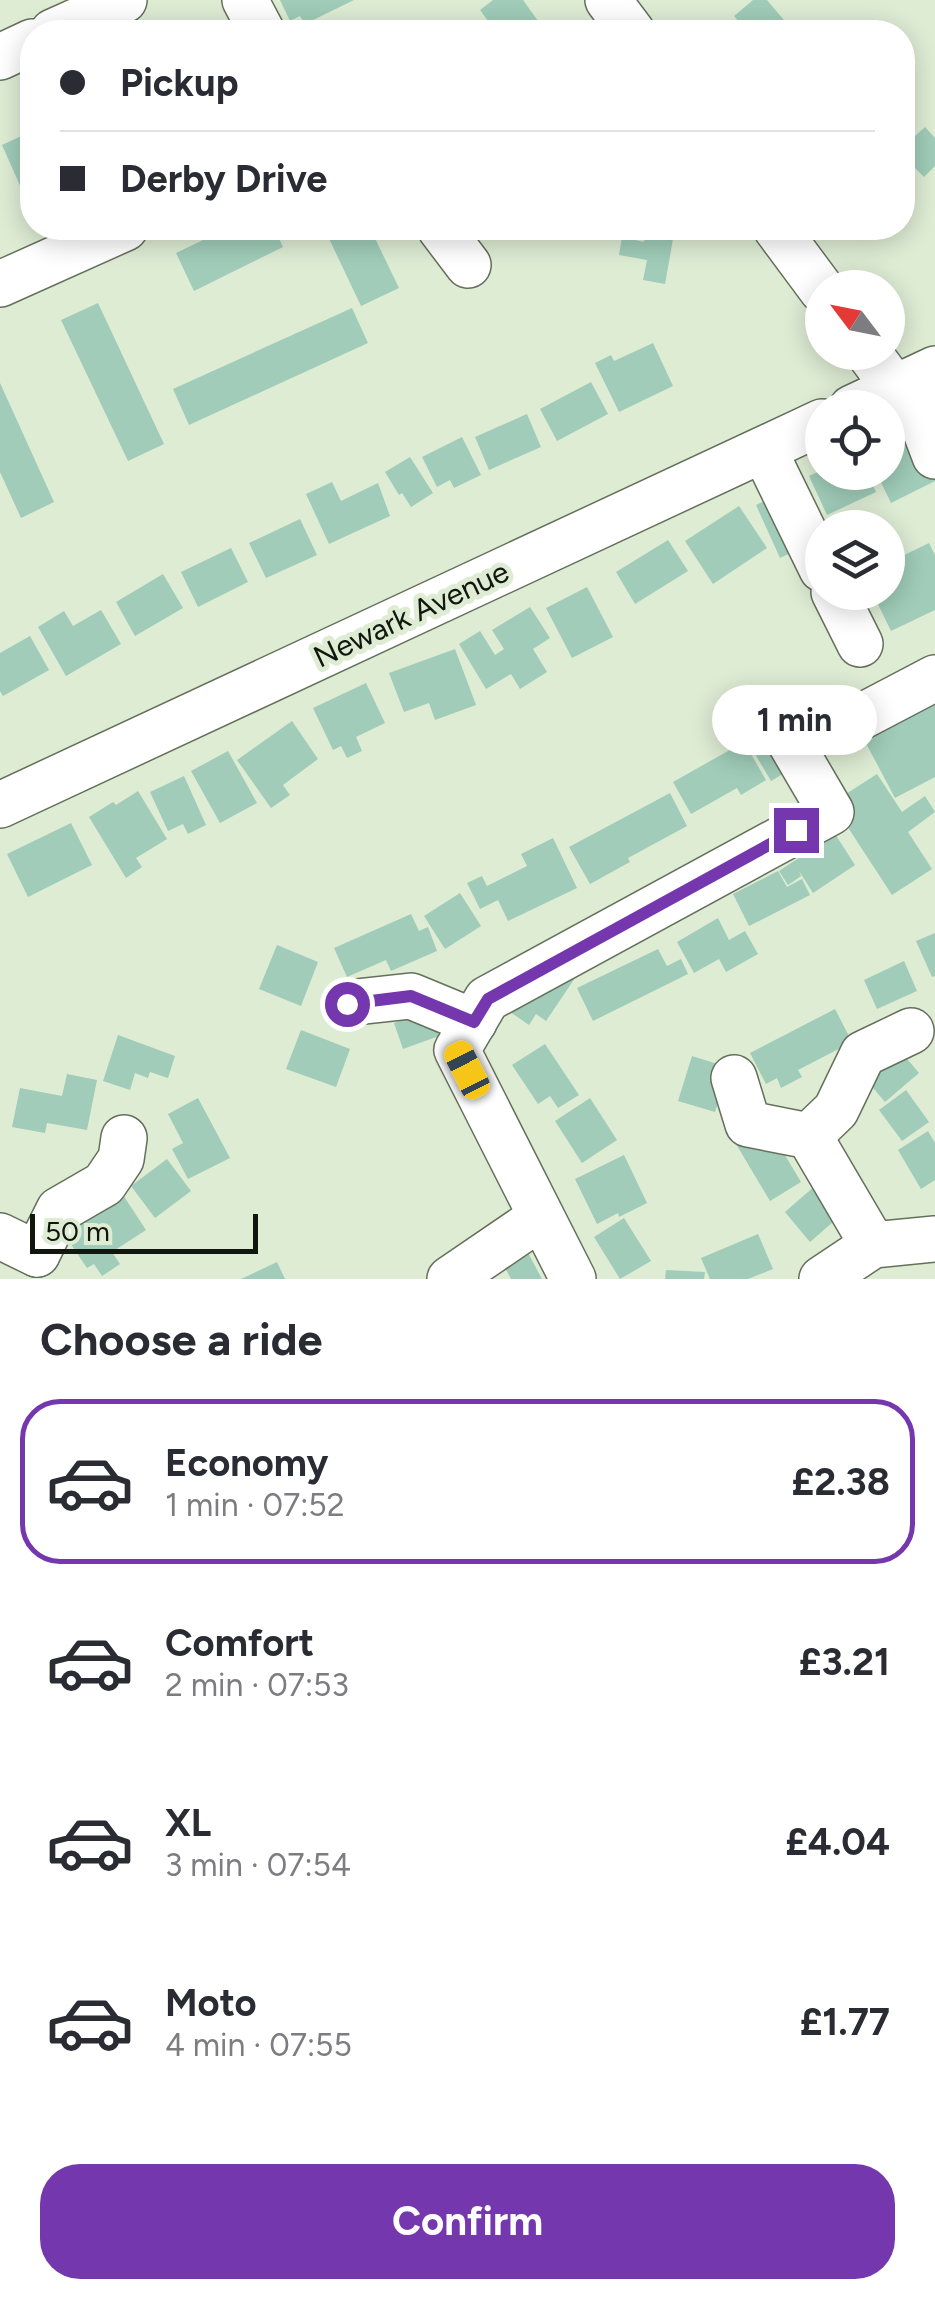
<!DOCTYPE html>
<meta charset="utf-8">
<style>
:root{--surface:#fff;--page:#f2f2f3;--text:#2b2b33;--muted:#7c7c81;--line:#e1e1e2;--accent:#7437ad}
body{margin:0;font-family:Figtree,sans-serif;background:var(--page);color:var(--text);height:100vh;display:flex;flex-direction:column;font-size:38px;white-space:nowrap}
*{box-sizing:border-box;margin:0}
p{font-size:32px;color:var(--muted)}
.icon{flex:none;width:55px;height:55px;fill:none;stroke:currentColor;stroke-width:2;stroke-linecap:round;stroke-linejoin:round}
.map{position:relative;height:1279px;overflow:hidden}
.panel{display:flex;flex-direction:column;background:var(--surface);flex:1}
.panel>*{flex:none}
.banner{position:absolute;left:20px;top:20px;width:895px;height:220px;border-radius:40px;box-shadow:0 5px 25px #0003;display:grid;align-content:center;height:220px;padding:0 40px;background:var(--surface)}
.needle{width:65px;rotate:302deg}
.buttons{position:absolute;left:805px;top:270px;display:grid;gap:20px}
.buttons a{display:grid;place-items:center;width:100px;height:100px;border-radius:50%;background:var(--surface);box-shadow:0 5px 25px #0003;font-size:50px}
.scale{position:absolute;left:30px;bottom:25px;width:228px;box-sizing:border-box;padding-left:10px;border:5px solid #11160e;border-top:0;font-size:28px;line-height:35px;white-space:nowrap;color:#11160e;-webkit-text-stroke:8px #deecd4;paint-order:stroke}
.end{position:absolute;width:45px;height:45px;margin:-22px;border:12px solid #7437ad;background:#fff;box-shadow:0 0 0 5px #fff}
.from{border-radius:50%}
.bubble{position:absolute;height:70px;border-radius:35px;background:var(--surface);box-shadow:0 5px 25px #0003;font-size:32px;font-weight:700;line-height:70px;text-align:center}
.car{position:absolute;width:30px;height:60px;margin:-30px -15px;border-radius:12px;box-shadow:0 0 8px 2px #0007;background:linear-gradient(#f5c518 24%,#345 0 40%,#f5c518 0 76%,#345 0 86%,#f5c518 0)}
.banner b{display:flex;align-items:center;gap:35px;height:95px;font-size:38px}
.banner b+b{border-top:2px solid var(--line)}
.banner i{width:25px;height:25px;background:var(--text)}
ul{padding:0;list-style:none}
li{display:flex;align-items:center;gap:30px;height:165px;margin:0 20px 15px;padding:0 20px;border:5px solid transparent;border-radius:40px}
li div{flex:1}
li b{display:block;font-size:38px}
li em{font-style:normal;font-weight:700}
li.active{border-color:var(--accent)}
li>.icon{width:90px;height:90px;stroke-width:1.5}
h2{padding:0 40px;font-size:45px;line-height:120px}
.button{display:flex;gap:20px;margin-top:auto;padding:20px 40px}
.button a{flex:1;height:115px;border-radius:40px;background:var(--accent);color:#fff;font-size:40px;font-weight:700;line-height:115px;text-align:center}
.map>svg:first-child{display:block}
.building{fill:#a0ccb9}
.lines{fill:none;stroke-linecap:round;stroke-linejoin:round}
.minor-casing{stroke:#64705b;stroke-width:48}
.minor{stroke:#fff;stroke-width:45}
.route{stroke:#7437ad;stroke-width:12}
.labels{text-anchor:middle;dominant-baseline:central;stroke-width:10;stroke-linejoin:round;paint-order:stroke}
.street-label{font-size:30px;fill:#11160e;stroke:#deecd4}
</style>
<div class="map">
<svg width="935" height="1279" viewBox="0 0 935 1279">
<rect width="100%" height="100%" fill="#deecd4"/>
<!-- building -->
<g class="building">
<polygon points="280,0 354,0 305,24 300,16 290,21"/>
<polygon points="493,0 523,0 546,32 496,32 480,10"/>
<polygon points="753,0 767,0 794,32 748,32 734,16"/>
<polygon points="925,127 935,138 935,166 924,177 902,155 902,148"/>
<polygon points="32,131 32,185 22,190 2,145"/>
<polygon points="228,228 274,228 283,247 194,291 176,253"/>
<polygon points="324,228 370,228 399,288 361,306"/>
<polygon points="647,228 675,228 665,284 643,280 647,260 619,255 622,237 644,242"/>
<polygon points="98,303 164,444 128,461 61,320"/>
<polygon points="352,308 368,343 189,425 173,389"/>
<polygon points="653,343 673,386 619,412 595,363 611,355 614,361"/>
<polygon points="591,382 608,414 557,441 540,409"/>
<polygon points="0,383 54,502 21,518 0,472"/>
<polygon points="527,414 541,447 489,470 475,437"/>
<polygon points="914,424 935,467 935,481 891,503 876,472 888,472 888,438"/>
<polygon points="462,437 481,475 454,488 450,480 437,487 422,457"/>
<polygon points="410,457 433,493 411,507 402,493 399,495 385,472"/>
<polygon points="822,470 822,472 867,472 876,492 827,515 809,476"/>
<polygon points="332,482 341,501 378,483 390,516 329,544 306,494"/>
<polygon points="788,490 812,543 780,558 756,505"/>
<polygon points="739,506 767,548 713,584 685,541"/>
<polygon points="300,519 317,555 266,578 249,543"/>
<polygon points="668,540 688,571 635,604 616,572"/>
<polygon points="929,543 935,555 935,610 891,631 872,592 888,592 888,563"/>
<polygon points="231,548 248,582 198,607 181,572"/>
<polygon points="163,574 183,608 135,636 116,602"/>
<polygon points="587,587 613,637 572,658 546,608"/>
<polygon points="530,607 550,638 533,649 547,672 520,689 511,674 486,689 459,644 480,631 495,655 504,649 492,630"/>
<polygon points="101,610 121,644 66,676 38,627 64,611 73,626"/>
<polygon points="30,636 49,670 3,696 0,691 0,653"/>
<polygon points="455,649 476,705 435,720 429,703 404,712 389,673"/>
<polygon points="935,673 935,777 895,798 852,717"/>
<polygon points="366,683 385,723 356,737 362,751 347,758 341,746 333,750 313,708"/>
<polygon points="292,721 318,759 283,785 290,795 271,808 237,760"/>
<polygon points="786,723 808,759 771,781 749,744"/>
<polygon points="744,742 766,780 741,795 737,788 691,814 673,782"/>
<polygon points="228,751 257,803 220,823 191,771"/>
<polygon points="877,774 902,812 925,796 935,812 908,832 932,869 892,895 832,803"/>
<polygon points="184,776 206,825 188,834 183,824 168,831 150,792"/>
<polygon points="138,791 167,839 136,858 142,867 126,878 89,817 113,802 116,805"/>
<polygon points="670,793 687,826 628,858 630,862 590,884 569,847"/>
<polygon points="71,823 92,865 28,897 7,854"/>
<polygon points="835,834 855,865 813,893 799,871 801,876 788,885 779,871"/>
<polygon points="553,838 577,888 508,921 498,900 480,909 467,883 482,876 487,886 527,866 521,854"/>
<polygon points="778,871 787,887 802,879 810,895 749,926 733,894"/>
<polygon points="460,893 481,926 445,949 424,916"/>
<polygon points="411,914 419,931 428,927 437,951 391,971 386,960 347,977 334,948"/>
<polygon points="718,918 729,940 745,931 758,954 726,972 719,959 694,973 677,942"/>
<polygon points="935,933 935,976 932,977 916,941"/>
<polygon points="277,945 318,962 301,1006 259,989"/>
<polygon points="658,949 667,966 681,959 688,974 593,1021 577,988"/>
<polygon points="904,961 917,991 877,1009 864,980"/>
<polygon points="554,964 575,978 546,1021 536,1014 529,1025 506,1009"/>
<polygon points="835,1009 852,1042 798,1070 802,1077 781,1088 777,1078 766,1084 750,1053"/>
<polygon points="430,1010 439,1036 403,1049 394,1023"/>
<polygon points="301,1030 350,1049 336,1087 286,1069"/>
<polygon points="118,1035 175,1056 168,1078 150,1072 148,1078 135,1073 130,1090 103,1081"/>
<polygon points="545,1044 579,1095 558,1108 550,1096 538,1104 512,1065"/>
<polygon points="897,1047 919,1073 885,1102 863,1076"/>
<polygon points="692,1056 730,1068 715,1112 678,1101"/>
<polygon points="67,1074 97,1080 87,1130 47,1123 45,1133 12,1127 20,1088 62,1096"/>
<polygon points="906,1090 929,1122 902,1141 879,1110"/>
<polygon points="198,1098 230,1158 188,1179 172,1149 183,1143 168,1114"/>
<polygon points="590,1098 617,1140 582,1163 555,1121"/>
<polygon points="767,1125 801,1182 770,1201 736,1144"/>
<polygon points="928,1131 935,1143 935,1180 921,1189 898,1150"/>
<polygon points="624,1155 647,1203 619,1217 618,1213 597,1224 575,1179"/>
<polygon points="167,1159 191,1191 155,1218 131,1186"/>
<polygon points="816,1185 841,1215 810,1242 785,1212"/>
<polygon points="123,1195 146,1230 112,1252 120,1264 102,1276 94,1264 87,1268 64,1234"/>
<polygon points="624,1218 651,1261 620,1279 594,1237"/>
<polygon points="758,1234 773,1269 748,1279 710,1279 701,1258"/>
<polygon points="525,1247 542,1279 511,1279 501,1260"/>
<polygon points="277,1262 285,1279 241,1279"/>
<polygon points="666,1270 705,1272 704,1279 665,1279"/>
</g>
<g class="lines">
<!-- minor casing -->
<g class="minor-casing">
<g id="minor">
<polyline points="245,0 262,32"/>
<polyline points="608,0 632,32"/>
<polyline points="53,32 124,0"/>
<polyline points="0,57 32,42"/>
<polyline points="440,228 468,265"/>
<polyline points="776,228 822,290"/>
<polyline points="0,284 125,228"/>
<polyline points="868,352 894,387"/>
<polyline points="907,382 935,456"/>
<polyline points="852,408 935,369"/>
<polyline points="764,450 822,569"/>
<polyline points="834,592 860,644"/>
<polyline points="853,721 935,678"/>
<polyline points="0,805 822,422"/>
<polyline points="347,1003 411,996 474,1022"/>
<polyline points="734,1078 748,1124 809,1136 873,1245"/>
<polyline points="809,1136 836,1110 863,1054 911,1031"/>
<polyline points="0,1236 37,1254"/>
<polyline points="37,1254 59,1210 104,1184 121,1159 124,1138"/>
<polyline points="450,1279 541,1217"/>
<polyline points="573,1279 457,1050 487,999 831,812 790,742"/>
<polyline points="822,1279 873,1245 935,1239"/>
</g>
</g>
<!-- minor -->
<use href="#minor" class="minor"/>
</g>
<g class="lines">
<!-- route -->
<polyline class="route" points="347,1004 411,996 474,1022 488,999 796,830"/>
</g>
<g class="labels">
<!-- street labels -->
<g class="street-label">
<text transform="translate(411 614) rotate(-25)">Newark Avenue</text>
</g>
</g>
</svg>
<div class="buttons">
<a><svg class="needle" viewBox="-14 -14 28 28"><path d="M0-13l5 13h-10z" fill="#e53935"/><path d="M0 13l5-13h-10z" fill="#7c7c81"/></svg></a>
<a><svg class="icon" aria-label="locate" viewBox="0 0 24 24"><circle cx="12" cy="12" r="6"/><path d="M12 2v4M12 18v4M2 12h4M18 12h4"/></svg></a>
<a><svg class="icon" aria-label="layers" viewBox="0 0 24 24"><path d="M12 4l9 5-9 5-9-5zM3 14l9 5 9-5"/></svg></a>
</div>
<div class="scale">50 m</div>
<i class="end from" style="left:347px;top:1004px"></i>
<i class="end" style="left:796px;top:830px"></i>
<div class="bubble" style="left:712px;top:685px;width:165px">1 min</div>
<i class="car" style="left:467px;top:1070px;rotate:333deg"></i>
<div class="banner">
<b><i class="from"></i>Pickup</b>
<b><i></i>Derby Drive</b>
</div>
</div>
<section class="panel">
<h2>Choose a ride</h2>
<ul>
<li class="active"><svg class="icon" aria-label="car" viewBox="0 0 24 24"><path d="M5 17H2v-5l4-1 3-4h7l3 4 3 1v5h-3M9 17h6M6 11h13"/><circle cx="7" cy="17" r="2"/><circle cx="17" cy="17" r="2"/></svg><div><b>Economy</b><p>1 min · 07:52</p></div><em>£2.38</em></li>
<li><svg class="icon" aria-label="car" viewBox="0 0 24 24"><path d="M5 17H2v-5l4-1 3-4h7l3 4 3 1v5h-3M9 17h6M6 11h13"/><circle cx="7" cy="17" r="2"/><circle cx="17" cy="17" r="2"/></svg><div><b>Comfort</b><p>2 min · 07:53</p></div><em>£3.21</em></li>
<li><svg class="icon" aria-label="car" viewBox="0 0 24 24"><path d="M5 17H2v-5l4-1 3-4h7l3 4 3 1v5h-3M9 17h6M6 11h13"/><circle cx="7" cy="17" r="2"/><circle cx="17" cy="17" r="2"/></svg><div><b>XL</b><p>3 min · 07:54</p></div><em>£4.04</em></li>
<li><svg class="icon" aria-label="car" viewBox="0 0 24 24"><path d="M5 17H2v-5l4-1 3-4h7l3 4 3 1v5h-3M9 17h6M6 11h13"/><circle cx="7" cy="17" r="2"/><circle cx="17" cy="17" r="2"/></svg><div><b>Moto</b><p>4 min · 07:55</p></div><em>£1.77</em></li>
</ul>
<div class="button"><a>Confirm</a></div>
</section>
